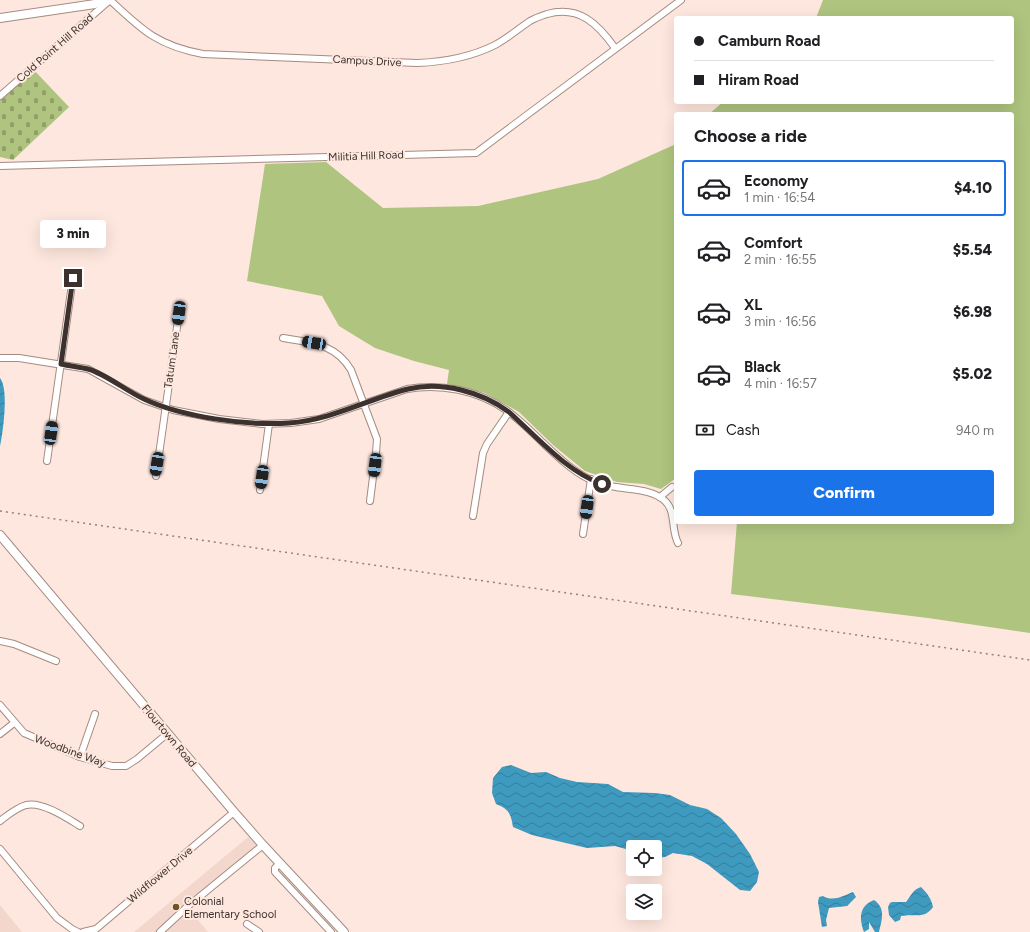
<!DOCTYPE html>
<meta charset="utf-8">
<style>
:root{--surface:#fff;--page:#f6f6f6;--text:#202124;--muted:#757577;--line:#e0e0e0;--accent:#1a73e8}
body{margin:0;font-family:Figtree,sans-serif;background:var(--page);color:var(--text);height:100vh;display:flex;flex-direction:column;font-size:15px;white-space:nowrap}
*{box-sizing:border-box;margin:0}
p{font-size:13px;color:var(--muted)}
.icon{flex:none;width:22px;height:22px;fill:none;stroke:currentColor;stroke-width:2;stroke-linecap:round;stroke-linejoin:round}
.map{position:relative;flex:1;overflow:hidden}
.drawer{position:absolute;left:674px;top:112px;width:340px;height:412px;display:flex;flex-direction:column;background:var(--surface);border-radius:4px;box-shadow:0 4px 16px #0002}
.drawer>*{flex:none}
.top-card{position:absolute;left:674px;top:16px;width:340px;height:88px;border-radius:4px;box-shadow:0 4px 16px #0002;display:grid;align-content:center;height:88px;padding:0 20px;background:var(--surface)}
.tools{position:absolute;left:626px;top:840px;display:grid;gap:8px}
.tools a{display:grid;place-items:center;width:36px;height:36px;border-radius:4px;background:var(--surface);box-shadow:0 4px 16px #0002;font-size:20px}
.end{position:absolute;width:18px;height:18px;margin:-9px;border:5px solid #3c312d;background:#fff;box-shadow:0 0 0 2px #fff}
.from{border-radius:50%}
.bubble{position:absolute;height:28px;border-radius:4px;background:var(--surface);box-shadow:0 4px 16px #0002;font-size:13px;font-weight:800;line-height:28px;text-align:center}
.car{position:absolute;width:12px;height:24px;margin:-12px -6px;border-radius:5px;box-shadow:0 0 3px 1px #0007;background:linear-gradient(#222 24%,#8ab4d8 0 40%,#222 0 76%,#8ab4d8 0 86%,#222 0)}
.top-card b{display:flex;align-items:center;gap:14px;height:38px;font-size:15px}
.top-card b+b{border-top:1px solid var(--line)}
.top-card i{width:10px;height:10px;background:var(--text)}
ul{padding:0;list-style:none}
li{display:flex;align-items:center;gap:12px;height:56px;margin:0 8px 6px;padding:0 12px;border:2px solid transparent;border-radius:4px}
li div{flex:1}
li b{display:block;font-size:15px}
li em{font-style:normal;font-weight:800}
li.on{border-color:var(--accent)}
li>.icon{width:36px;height:36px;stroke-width:1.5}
h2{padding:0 20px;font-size:18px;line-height:48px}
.pay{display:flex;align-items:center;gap:10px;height:44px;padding:0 20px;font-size:15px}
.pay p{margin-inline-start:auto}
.primary-button{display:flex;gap:8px;margin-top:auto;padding:8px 20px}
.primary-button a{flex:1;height:46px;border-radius:4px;background:var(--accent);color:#fff;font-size:16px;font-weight:800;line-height:46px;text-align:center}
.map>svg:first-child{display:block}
.built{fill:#f3d7cc}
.grass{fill:#afc47f}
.cemetery{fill:url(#cemetery-stones)}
.water{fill:url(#water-waves)}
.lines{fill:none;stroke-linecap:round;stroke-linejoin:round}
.minor-casing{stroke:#a58b81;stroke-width:8}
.major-casing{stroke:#a58b81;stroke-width:10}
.minor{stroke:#fff;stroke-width:6}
.major{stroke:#fff;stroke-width:8}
.rail{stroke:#92827c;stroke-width:1.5;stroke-dasharray:2 4;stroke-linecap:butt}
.route{stroke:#3c312d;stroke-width:5}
.poi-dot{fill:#705226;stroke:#fee7de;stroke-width:1.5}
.labels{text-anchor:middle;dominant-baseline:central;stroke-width:4;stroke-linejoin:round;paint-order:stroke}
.street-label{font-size:11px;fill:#3c312d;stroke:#fee7de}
.poi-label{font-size:11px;fill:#3c312d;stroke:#fee7de;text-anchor:start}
</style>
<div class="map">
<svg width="1030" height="932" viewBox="0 0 1030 932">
<defs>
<pattern id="cemetery-stones" width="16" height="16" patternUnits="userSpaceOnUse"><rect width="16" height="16" fill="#afc47f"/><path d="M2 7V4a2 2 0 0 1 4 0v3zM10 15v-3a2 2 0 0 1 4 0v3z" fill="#90a068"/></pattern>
<pattern id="water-waves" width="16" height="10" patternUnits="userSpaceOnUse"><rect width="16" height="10" fill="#3e9abf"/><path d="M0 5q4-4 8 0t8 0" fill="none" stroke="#357e9c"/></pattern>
</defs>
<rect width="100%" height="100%" fill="#fee7de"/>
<!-- built -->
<g class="built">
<polygon points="253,833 263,845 188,908 208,932 134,932"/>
<polygon points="0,905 22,932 0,932"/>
</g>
<!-- grass -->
<g class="grass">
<polygon points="823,0 1030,0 1030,633 928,618 731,594 737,522 1012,522 1012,114 709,114 723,102 1012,102 1012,18 816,18"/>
<polygon points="676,144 676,478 661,489 644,484 617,482 585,471 553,445 519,412 485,393 447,384 449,370 414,361 375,348 339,326 322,296 247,281 265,164 326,162 383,208 478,206 598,179"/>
</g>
<!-- cemetery -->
<polygon class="cemetery" points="32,68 69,107 13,160 0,157 0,96"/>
<!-- water -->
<g class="water">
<path d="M0,378C9,389 3,432 0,446Z"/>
<path d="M511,765L531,773L546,772L560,778L577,782L608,784L623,792L655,793L670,795L690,805L707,809L721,818L736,834L750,854L759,872L757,882L750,891L740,890L707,864L692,856L673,853L665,857L655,858V847H633V851L615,846L587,848L532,835L513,827C511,814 509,809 496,804L492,793L493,778L502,767Z"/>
<path d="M921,887C927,893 931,898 933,907C924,920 915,913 901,916L900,920L895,922L889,915L888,907L890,903L892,902H906C911,896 912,890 921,887Z"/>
<path d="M853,892L856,897L847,906L829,908L826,920L827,926L822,927L818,902L819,897L823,896C833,902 843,896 853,892Z"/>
<path d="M874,900C886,908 882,920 879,932H875L869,922V929L864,932C859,918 859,906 874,900Z"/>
</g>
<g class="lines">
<!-- minor casing -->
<g class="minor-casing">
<g id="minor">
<path d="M0,96L110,0C142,30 158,46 203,54L417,63C443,62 471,57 495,45C508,38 518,29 530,21C535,18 541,16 547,14C579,5 598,24 615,48"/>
<polyline points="0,166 476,153 681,0"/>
<path d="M283,338C311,343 335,343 351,370L377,439L376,453L370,501"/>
<path d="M0,358H19L88,369L144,400L173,410L219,419L262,424L291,423L319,419L407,389C440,383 478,390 506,410C519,419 531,431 542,442C556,455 570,469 587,478C596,482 606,486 616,487C632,490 652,489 665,501C676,511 671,530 678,543"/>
<polyline points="47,461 73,277"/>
<polyline points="156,476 179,313"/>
<polyline points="260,490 269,424"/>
<polyline points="660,497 672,487"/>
<polyline points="473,516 483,453 487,444 509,412"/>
<polyline points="583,534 591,479"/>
<polyline points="0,641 14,644 56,661"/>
<polyline points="0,705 24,733 80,757 112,766 126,766 137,759 167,734"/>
<polyline points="0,734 14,723"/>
<polyline points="80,757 95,714"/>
<path d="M0,821C8,815 16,808 26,805C42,801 67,818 80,826"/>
<polyline points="0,849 57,918 72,929 78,932"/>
<polyline points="280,863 275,868 275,872 331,932"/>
<polyline points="247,924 259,932"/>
<polyline points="83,932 96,929 234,812"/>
<polyline points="160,932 187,907 263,845"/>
</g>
</g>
<!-- major casing -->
<g class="major-casing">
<g id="major">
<polyline points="0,18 95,4 110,0"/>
<polyline points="0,535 234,812 262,844 344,932"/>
</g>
</g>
<!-- minor -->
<use href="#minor" class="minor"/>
<!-- major -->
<use href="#major" class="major"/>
<!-- rail -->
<polyline class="rail" points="0,511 1030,660"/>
</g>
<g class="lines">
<!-- route -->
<path class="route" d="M73,278L61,364C70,366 79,367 88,369C106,374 126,391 144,399C182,417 247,426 289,423C332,420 368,399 408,389C442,381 482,392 509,412C537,437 567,472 602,484"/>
</g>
<!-- markers -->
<circle class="poi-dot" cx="176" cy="907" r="4"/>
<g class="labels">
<!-- street labels -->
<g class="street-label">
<text transform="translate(55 48) rotate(-41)">Cold Point Hill Road</text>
<text transform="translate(367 61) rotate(3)">Campus Drive</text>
<text transform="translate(366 156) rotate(-2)">Militia Hill Road</text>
<text transform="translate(172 360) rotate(-82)">Tatum Lane</text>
<text transform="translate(169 736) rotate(50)">Flourtown Road</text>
<text transform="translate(70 751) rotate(20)">Woodbine Way</text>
<text transform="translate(160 875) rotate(-40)">Wildflower Drive</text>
</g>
<!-- poi labels -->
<g class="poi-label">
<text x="184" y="901">Colonial<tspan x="184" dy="13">Elementary School</tspan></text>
</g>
</g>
</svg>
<div class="tools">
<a><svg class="icon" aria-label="locate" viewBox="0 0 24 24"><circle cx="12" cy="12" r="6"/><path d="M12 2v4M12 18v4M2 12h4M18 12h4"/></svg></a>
<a><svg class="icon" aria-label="layers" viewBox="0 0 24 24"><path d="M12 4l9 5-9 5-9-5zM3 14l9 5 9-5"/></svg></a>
</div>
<i class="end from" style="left:602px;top:484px"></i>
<i class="end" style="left:73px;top:278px"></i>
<div class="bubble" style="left:40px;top:220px;width:66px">3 min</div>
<i class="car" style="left:179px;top:313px;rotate:188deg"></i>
<i class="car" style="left:314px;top:343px;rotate:280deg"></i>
<i class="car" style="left:51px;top:433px;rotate:8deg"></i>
<i class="car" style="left:157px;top:464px;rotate:189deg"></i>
<i class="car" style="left:375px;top:465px;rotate:187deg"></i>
<i class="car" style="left:262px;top:477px;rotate:188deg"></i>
<i class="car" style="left:587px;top:507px;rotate:188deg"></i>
<div class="top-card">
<b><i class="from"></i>Camburn Road</b>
<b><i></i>Hiram Road</b>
</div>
<section class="drawer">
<h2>Choose a ride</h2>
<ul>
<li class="on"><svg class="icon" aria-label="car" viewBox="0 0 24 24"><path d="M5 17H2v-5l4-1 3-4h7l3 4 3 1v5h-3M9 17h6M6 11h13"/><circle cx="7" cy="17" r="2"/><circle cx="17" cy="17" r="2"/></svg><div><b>Economy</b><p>1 min · 16:54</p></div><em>$4.10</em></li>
<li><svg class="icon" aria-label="car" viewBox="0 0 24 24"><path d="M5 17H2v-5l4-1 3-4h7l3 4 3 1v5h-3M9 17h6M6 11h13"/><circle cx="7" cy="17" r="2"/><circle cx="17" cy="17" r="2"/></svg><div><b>Comfort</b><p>2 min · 16:55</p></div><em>$5.54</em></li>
<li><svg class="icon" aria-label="car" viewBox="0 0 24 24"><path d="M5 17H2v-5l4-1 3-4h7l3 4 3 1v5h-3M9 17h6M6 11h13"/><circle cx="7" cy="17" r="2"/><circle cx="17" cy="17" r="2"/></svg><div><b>XL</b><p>3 min · 16:56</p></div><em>$6.98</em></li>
<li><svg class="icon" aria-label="car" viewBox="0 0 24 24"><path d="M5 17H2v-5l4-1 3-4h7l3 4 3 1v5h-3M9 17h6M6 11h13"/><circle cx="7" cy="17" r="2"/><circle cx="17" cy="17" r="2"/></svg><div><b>Black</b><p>4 min · 16:57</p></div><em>$5.02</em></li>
</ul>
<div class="pay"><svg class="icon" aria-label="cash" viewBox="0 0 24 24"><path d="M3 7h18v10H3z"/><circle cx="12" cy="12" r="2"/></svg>Cash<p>940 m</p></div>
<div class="primary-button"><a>Confirm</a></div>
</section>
</div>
